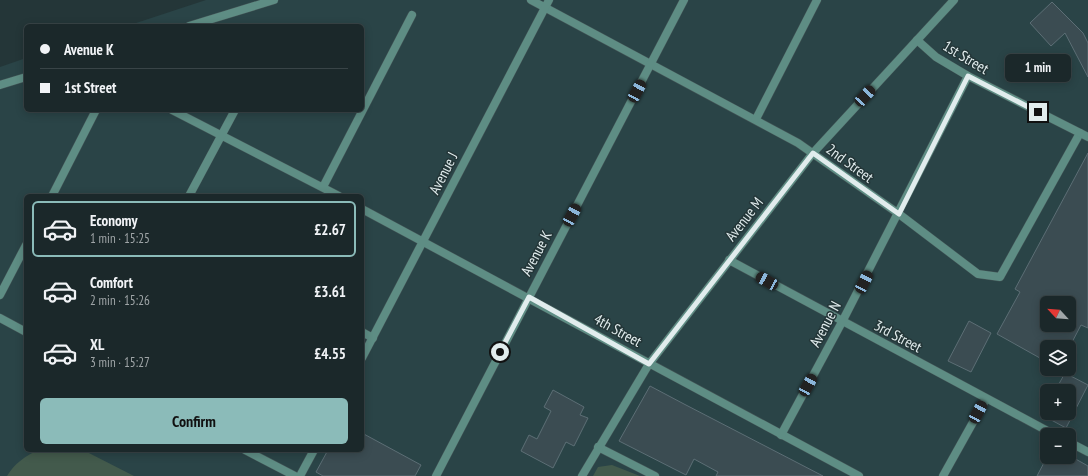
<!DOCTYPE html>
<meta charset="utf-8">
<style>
:root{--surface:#1b282a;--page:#243032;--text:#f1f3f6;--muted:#a0a6a8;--line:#394447;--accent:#8bbbb9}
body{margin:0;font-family:"PT Sans Narrow",sans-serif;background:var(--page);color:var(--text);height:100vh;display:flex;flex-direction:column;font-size:15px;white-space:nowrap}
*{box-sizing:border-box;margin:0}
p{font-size:13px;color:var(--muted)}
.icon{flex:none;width:22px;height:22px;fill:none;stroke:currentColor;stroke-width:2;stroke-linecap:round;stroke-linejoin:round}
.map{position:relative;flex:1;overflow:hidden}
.sheet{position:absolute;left:24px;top:194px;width:340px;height:258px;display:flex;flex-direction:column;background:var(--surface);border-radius:6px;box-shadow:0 2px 10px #0003,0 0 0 1px var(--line)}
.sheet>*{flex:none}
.guide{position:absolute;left:24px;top:24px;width:340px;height:88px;border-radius:6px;box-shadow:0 2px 10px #0003,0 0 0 1px var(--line);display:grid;align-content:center;height:88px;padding:0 16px;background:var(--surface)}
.needle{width:26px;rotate:296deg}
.buttons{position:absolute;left:1040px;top:296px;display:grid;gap:8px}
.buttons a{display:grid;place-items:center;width:36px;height:36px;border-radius:6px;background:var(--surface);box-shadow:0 2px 10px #0003,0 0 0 1px var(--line);font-size:20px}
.end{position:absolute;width:18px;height:18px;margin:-9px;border:5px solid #e1eced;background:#111;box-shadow:0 0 0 2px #111}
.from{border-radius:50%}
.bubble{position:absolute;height:28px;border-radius:6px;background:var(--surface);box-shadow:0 2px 10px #0003,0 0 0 1px var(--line);font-size:13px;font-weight:600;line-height:28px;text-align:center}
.car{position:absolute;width:12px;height:24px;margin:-12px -6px;border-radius:5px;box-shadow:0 0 3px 1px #0007;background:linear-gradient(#222 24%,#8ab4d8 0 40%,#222 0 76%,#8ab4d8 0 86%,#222 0)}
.guide b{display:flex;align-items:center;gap:14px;height:38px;font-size:15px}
.guide b+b{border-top:1px solid var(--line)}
.guide i{width:10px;height:10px;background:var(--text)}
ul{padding:7px 0 0;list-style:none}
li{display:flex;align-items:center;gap:12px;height:56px;margin:0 8px 6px;padding:0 8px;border:2px solid transparent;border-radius:6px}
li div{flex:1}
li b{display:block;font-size:15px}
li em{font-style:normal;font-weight:600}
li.on{border-color:var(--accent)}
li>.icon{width:36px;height:36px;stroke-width:1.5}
.button{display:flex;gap:8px;margin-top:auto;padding:8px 16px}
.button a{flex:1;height:46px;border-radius:6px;background:var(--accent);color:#111;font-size:16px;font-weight:600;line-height:46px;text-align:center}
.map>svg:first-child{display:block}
.built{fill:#2a4447;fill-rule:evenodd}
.green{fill:#435a4c}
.building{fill:#3b4c52;stroke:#5c6e75;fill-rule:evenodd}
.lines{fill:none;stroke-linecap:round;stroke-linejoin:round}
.lane-casing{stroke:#425355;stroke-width:9}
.lane{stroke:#5e8d84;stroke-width:8}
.route{stroke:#e1eced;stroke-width:5}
.labels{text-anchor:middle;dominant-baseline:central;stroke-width:3;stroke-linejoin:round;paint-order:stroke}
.street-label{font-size:15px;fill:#e1eced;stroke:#243638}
</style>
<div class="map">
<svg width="1088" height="476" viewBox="0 0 1088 476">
<rect width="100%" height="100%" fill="#243638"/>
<!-- built -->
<path class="built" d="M206,0H1088V476H0V67L26,58V110H362V26H127ZM26,196H362V450H26ZM1047,303H1069V325H1047ZM1047,347H1069V369H1047ZM1047,391H1069V413H1047ZM1047,435H1069V457H1047Z"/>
<!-- green -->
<g class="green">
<path d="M39,450H83L134,476H7C14,464 26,455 39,450Z"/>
<polygon points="612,465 640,476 593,476 598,467"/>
</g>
<!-- building -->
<g class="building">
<polygon points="1052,2 1083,33 1088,43 1088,77 1065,33 1051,46 1030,23"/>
<path d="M1088,153V328L1081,325L1069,348L1047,347V362L997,334L1020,292L1015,289ZM1047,303H1069V325H1047Z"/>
<polygon points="969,321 991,333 971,372 948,361"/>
<polygon points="1065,373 1088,385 1066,428 1042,415 1047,406 1047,413 1069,413 1069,391 1055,391"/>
<polygon points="650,386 684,404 823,476 716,476 718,472 694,459 686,475 619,441"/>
<polygon points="553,390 584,407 580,415 588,418 574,446 566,442 553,468 521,451 529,435 537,439 551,411 544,407"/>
<polygon points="362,433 421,465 415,476 323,476 316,472 328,450 362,450"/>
<polygon points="1047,457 1072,457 1088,466 1088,476 1037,476"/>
</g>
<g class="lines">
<!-- lane casing -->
<g class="lane-casing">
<g id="lane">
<polyline points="531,0 798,143 899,214 978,274 1000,277 1080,133"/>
<polyline points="189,26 274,0"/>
<polyline points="917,40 936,57 968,76 1088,137"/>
<polyline points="0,85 26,77"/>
<polyline points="172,110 339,196"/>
<polyline points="756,119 817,0"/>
<polyline points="323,187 412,15"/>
<polyline points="52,196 96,110"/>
<polyline points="189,196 235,110"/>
<polyline points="362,209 859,476"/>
<polyline points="729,260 1055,435"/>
<polyline points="0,295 26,245"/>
<polyline points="0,318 26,332"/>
<polyline points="362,332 373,338"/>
<polyline points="362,358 549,0"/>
<polyline points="781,435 842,322 968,76"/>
<polyline points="1069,442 1088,452"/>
<polyline points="598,447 655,476"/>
<polyline points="245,450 295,476"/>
<polyline points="300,476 314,450"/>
<polyline points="436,476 684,0"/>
<polyline points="582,476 649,364 813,153 954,0"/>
<polyline points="943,476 986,399"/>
</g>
</g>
<!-- lane -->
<use href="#lane" class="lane"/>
</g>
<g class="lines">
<!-- route -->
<polyline class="route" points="500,352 529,297 649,364 813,153 899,214 968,76 1038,112"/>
</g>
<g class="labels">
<!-- street labels -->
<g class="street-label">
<text transform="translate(966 57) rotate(31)">1st Street</text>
<text transform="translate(850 163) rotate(36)">2nd Street</text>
<text transform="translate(443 173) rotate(-63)">Avenue J</text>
<text transform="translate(744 219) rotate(-52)">Avenue M</text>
<text transform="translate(536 253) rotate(-62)">Avenue K</text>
<text transform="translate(825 324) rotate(-62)">Avenue N</text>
<text transform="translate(618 330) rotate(29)">4th Street</text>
<text transform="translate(898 336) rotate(28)">3rd Street</text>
</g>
</g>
</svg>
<div class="buttons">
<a><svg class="needle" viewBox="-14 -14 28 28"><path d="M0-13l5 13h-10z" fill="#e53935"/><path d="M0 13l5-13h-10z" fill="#a0a6a8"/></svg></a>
<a><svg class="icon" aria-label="layers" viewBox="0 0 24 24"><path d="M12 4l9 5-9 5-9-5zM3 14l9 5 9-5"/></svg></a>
<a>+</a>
<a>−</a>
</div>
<i class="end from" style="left:500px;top:352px"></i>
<i class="end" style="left:1038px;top:112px"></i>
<div class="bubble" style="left:1005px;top:54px;width:66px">1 min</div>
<i class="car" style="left:637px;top:91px;rotate:28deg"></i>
<i class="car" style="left:865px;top:96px;rotate:43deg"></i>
<i class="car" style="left:572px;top:215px;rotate:28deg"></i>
<i class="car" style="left:767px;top:281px;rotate:299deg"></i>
<i class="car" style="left:864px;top:282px;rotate:27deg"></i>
<i class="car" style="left:808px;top:385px;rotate:29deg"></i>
<i class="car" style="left:978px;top:412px;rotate:28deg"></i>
<div class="guide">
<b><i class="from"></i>Avenue K</b>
<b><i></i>1st Street</b>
</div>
<section class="sheet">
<ul>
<li class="on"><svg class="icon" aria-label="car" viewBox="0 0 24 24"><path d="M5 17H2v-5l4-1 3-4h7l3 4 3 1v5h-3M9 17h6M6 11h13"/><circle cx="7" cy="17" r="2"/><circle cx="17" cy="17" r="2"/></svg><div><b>Economy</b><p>1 min · 15:25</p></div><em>£2.67</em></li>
<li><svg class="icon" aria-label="car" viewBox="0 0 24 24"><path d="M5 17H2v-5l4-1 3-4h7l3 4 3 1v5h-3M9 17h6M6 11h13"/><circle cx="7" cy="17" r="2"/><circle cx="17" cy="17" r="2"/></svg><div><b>Comfort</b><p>2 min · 15:26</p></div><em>£3.61</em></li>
<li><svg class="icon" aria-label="car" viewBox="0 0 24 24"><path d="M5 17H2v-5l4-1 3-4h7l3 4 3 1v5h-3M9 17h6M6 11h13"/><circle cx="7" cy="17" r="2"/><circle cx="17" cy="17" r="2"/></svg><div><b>XL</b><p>3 min · 15:27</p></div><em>£4.55</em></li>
</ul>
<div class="button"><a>Confirm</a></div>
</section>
</div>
